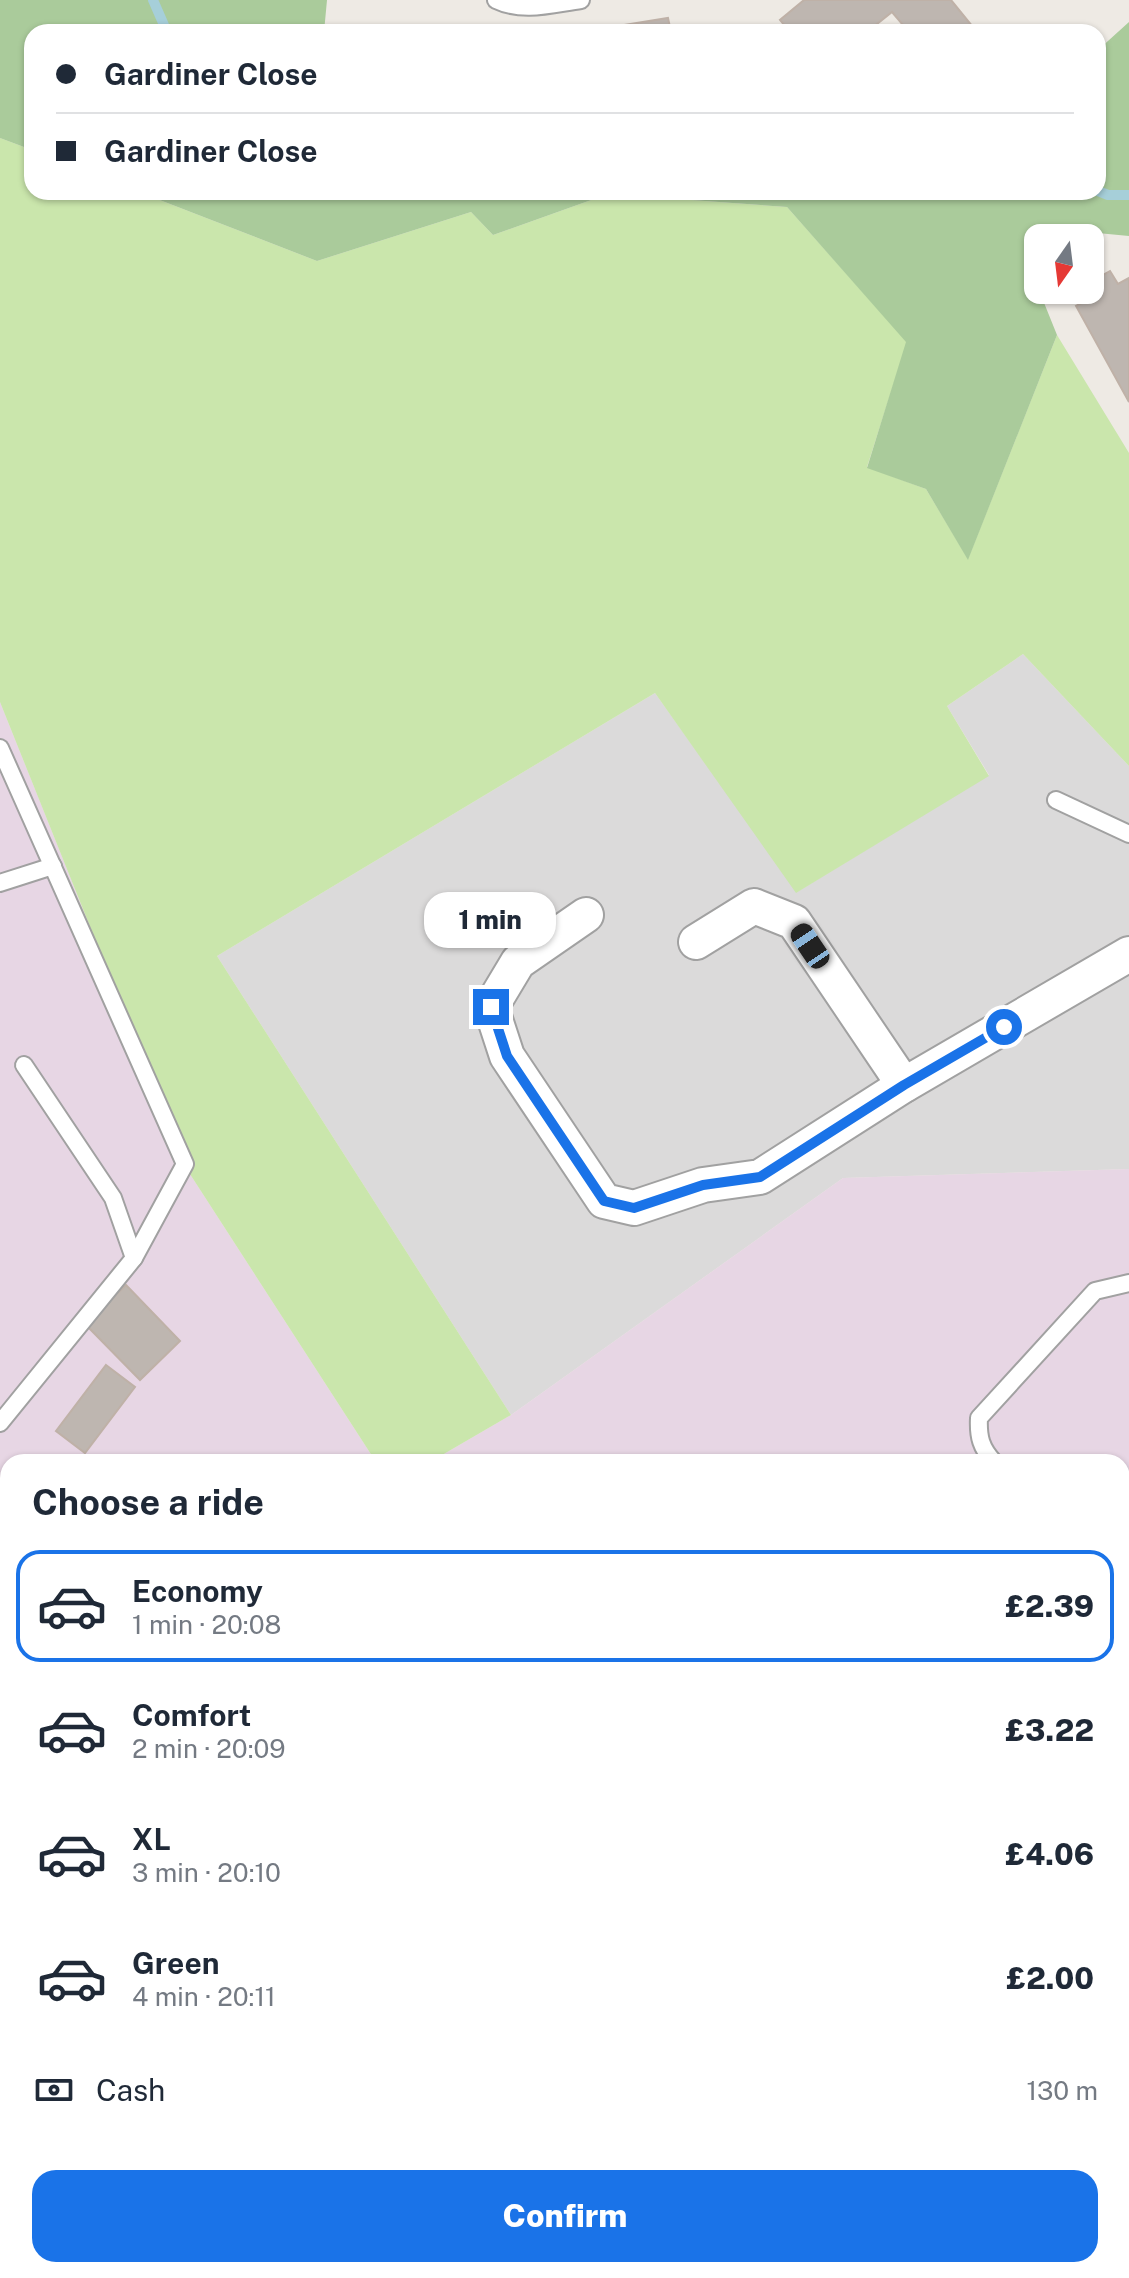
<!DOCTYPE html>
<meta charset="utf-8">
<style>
:root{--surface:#fff;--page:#f2f2f3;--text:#1f2937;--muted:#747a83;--line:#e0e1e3;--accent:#1a73e8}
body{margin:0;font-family:"Public Sans",sans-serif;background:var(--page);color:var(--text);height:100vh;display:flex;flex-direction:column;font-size:30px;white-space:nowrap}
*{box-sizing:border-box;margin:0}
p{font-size:26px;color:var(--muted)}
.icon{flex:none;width:44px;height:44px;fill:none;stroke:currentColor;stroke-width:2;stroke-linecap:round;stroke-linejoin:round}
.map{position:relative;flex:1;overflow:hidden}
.drawer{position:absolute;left:0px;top:1454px;width:1130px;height:824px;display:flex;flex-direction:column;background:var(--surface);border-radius:24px 24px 0 0;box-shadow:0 2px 6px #0004}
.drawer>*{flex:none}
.guide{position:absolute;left:24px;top:24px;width:1082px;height:176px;border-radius:24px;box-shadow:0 2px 6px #0004;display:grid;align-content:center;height:176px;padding:0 32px;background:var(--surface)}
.needle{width:52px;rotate:194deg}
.controls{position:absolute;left:1024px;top:224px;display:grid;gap:16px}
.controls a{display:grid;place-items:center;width:80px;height:80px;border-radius:16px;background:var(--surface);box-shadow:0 2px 6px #0004;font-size:40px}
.end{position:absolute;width:36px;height:36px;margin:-18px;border:10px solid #1a73e8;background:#fff;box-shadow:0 0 0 4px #fff}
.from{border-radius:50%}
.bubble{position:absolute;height:56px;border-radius:24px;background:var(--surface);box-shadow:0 2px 6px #0004;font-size:26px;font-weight:800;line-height:56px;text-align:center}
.car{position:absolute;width:24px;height:48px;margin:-24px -12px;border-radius:10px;box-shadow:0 0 6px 2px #0007;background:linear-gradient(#222 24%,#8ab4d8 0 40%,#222 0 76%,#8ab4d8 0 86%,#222 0)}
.guide b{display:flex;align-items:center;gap:28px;height:76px;font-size:30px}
.guide b+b{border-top:2px solid var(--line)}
.guide i{width:20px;height:20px;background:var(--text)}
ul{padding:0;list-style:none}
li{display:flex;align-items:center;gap:24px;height:112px;margin:0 16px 12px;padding:0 16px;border:4px solid transparent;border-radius:24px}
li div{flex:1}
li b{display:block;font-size:30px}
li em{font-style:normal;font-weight:800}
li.on{border-color:var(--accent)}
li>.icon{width:72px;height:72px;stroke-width:1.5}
h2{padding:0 32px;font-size:36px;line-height:96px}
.pay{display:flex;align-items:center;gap:20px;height:88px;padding:0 32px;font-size:30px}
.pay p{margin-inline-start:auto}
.cta{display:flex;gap:16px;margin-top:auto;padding:16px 32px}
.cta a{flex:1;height:92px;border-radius:24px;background:var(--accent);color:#fff;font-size:32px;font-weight:800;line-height:92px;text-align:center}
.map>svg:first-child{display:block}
.residential{fill:#dbdada}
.industrial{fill:#e7d6e4}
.grass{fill:#cae6ac}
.forest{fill:#aacb9b}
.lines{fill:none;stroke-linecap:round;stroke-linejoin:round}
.stream{stroke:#a6cfd9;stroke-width:10}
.building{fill:#beb6b0;stroke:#bfb1a7;stroke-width:2}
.lane-casing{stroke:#a1a1a1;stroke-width:20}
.street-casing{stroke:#a1a1a1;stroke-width:38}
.lane{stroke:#fff;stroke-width:16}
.street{stroke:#fff;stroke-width:34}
.route{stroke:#1a73e8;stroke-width:10}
</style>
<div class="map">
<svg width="1129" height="2278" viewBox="0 0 1129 2278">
<rect width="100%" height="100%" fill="#eeeae4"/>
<!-- residential -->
<polygon class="residential" points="1023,654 1129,766 1129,1169 843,1178 511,1415 217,956 655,693 797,892 989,775 947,706"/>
<!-- industrial -->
<polygon class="industrial" points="0,702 188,1171 376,1462 8,1462 8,2270 1122,2270 1122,1462 430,1462 511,1415 843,1178 1129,1169 1129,2278 0,2278"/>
<!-- grass -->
<polygon class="grass" points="0,138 32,150 32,192 139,192 317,261 471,212 493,235 608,194 787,207 907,342 867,467 926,489 968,559 1057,335 1129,453 1129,766 1023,654 947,706 989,776 796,893 655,693 217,956 511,1415 430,1462 376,1462 188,1171 0,702"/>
<!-- forest -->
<g class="forest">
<polygon points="0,0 327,0 324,32 32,32 32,150 0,138"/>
<polygon points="1129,22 1129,236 1066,230 1056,238 1038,238 1038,254 1028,263 1057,335 968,560 926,489 867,468 906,342 787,207 608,194 493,235 471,212 317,261 139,192 1098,192 1098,50"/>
</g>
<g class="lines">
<!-- stream -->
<g class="stream">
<polyline points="153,0 167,32"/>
<polyline points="1098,191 1108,195 1129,195"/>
</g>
</g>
<!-- building -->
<g class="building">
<polygon points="804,0 951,0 977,32 909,32 892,12 867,32 790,32 780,20"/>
<polygon points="668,18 671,32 581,32"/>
<polygon points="1110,271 1118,284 1129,278 1129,402 1076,306 1089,299 1084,290 1090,290 1090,282"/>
<polygon points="126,1285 180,1341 140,1380 85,1324"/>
<polygon points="106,1365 135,1387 85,1453 56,1431"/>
<polygon points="8,1603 8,1620 0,1613"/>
<polygon points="0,1873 8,1880 8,1911 0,1921"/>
<polygon points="8,2001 8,2046 0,2039 0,2011"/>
<polygon points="0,2066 8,2073 8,2098 0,2107"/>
<polygon points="177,2270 355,2270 348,2278 187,2278"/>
<polygon points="379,2270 450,2270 459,2278 372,2278"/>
<polygon points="863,2270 942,2270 933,2278 851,2278"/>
</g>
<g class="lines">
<!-- lane casing -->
<g class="lane-casing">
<g id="lane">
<path d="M496,0C523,13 552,4 581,0"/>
<polyline points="0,748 185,1164 134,1258 0,1423"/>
<polyline points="1056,800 1129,834"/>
<polyline points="0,883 53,866"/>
<polyline points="24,1065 113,1198 134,1258"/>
<path d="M994,1462C981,1448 978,1437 979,1418L1095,1291L1129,1283"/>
<polyline points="0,1527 8,1523"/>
<polyline points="1122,1594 1129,1601"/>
<polyline points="0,1666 8,1673"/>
<polyline points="1122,2012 1129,2006"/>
<polyline points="0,2186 8,2167"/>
<polyline points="1122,2198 1129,2207"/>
<polyline points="0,2222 6,2240 7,2278"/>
<polyline points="1070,2270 1077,2278"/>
<polyline points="790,2278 798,2270"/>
</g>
</g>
<!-- street casing -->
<g class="street-casing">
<g id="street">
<polyline points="586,915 518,962 491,1007 507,1056 604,1201 634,1208 703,1185 760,1177 904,1085 1129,954"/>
<polyline points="696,942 754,906 794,922 904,1085"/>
</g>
</g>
<!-- lane -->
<use href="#lane" class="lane"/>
<!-- street -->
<use href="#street" class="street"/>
</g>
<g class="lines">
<!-- route -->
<polyline class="route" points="491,1007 507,1056 604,1201 634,1208 703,1185 760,1177 904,1085 1004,1027"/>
</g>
</svg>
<div class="controls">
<a><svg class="needle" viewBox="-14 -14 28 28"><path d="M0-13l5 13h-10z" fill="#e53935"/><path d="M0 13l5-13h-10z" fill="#747a83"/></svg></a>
</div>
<i class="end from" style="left:1004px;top:1027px"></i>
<i class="end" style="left:491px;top:1007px"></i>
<div class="bubble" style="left:424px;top:892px;width:132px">1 min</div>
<i class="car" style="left:810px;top:946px;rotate:326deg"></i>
<div class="guide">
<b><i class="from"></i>Gardiner Close</b>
<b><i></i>Gardiner Close</b>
</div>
<section class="drawer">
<h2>Choose a ride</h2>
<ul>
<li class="on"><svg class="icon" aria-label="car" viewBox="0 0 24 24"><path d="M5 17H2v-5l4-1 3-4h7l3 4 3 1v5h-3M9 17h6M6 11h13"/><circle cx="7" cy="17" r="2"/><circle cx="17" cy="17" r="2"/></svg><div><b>Economy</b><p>1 min · 20:08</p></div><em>£2.39</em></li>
<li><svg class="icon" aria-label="car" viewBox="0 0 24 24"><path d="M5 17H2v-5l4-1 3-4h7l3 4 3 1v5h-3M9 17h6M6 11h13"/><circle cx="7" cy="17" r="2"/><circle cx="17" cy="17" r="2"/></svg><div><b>Comfort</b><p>2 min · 20:09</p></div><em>£3.22</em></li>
<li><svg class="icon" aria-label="car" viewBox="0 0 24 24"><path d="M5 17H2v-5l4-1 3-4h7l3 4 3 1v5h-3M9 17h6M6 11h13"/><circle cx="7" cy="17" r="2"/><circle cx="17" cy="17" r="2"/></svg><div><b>XL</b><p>3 min · 20:10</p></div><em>£4.06</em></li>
<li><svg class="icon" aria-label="car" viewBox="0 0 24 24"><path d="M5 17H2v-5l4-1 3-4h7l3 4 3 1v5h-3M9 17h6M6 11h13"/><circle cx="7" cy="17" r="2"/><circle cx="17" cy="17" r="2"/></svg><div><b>Green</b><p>4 min · 20:11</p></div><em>£2.00</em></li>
</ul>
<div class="pay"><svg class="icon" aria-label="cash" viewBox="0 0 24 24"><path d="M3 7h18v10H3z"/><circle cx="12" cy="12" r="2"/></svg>Cash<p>130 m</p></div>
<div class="cta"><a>Confirm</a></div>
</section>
</div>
